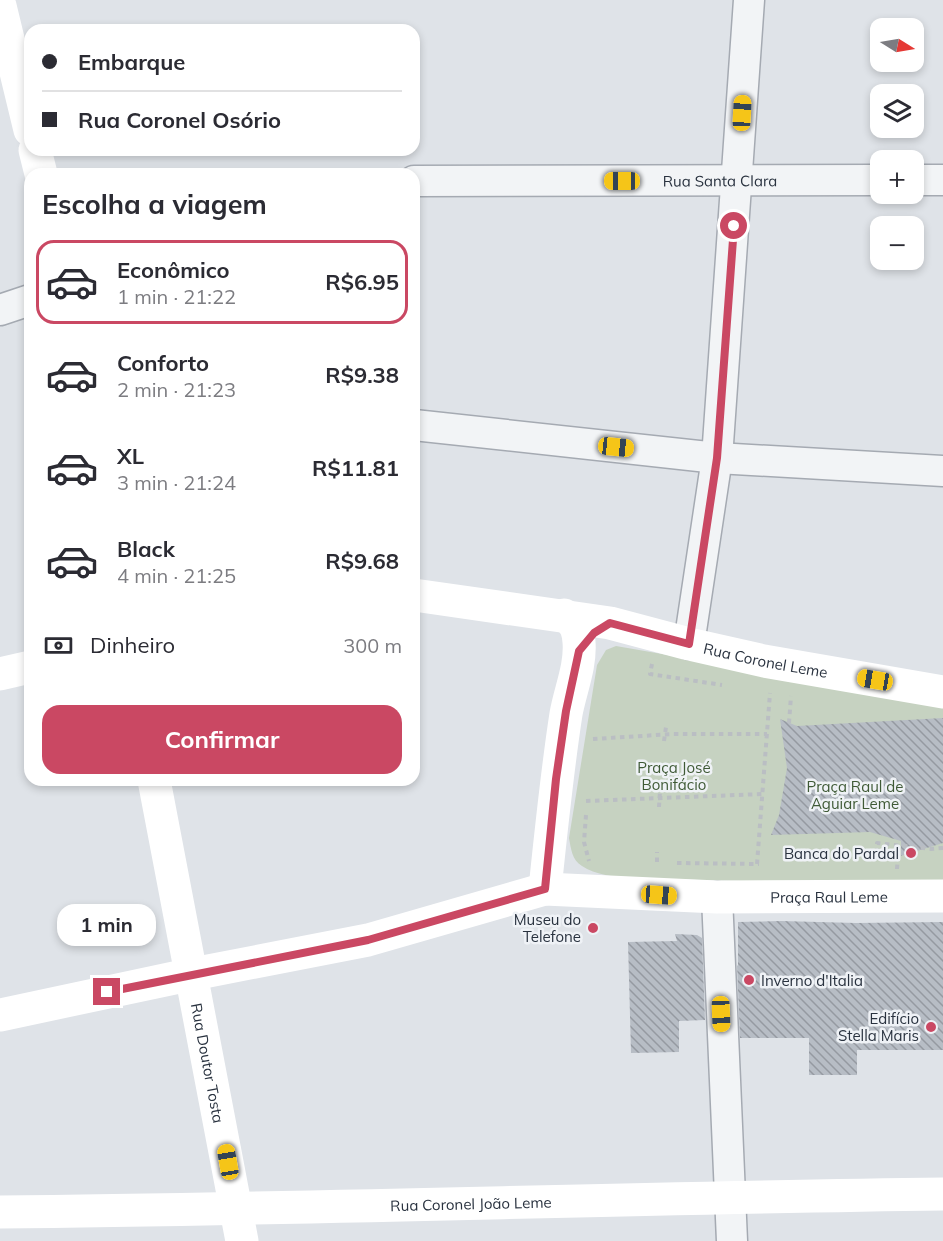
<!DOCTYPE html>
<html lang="pt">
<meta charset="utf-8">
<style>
:root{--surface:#fff;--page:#f7f7f7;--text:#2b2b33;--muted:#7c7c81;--line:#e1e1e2;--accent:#ca4863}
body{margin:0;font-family:Mulish,sans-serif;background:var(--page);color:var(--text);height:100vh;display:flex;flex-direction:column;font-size:22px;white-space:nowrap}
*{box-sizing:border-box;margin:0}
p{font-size:20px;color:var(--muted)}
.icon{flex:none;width:33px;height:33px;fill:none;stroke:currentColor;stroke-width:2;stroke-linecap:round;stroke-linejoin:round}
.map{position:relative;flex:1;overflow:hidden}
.sheet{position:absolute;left:24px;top:168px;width:396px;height:618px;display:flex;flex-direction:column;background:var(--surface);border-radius:18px;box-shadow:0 3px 9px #0003}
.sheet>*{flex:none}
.top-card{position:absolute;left:24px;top:24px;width:396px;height:132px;border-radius:18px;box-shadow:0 3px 9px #0003;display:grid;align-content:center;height:132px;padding:0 18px;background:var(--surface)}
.needle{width:39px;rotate:101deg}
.tools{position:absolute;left:870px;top:18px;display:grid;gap:12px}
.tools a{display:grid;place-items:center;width:54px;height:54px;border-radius:12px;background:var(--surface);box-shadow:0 3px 9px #0003;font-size:30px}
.end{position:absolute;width:27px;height:27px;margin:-14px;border:8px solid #ca4863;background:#fff;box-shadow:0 0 0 3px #fff}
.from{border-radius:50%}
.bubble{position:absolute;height:42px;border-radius:18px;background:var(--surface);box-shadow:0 3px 9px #0003;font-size:20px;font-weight:700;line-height:42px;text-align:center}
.car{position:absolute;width:18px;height:36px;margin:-18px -9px;border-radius:8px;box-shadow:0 0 4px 2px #0007;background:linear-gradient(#f5c518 24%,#345 0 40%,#f5c518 0 76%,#345 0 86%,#f5c518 0)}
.top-card b{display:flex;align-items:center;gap:21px;height:57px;font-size:22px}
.top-card b+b{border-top:2px solid var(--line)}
.top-card i{width:15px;height:15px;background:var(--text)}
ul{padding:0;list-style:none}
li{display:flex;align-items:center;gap:18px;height:84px;margin:0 12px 9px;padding:0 6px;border:3px solid transparent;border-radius:18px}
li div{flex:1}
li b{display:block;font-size:22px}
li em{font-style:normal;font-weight:700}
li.on{border-color:var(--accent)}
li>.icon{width:54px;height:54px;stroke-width:1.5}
h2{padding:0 18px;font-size:27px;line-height:72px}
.pay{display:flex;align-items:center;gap:15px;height:66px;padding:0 18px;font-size:22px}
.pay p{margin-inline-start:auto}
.cta{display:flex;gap:12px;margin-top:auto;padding:12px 18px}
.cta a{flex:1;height:69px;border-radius:18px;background:var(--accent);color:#fff;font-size:24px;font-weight:700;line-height:69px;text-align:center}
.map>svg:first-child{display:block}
.green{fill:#c6d2c1}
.building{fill:url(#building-back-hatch)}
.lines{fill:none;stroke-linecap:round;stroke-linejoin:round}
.street-casing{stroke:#a5aab2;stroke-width:33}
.path{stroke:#babec3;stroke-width:4;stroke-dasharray:4.5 4.5;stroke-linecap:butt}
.street{stroke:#f2f4f6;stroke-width:30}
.secondary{stroke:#fff;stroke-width:33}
.route{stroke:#ca4863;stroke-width:8}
.poi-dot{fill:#ca4863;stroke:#eff2f6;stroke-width:2}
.labels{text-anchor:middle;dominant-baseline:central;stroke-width:5;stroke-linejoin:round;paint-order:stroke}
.street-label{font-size:15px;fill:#29323f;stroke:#eff2f6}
.park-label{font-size:15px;fill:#3f5a36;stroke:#eff2f6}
.poi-label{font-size:15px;fill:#29323f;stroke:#eff2f6;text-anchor:end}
</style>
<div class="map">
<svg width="943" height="1241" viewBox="0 0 943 1241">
<defs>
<pattern id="building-back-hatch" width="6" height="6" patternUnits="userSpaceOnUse" patternTransform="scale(1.5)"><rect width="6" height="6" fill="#b7bdc5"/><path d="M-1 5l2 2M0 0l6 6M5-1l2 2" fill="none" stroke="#959aa1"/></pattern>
</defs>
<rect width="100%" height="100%" fill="#dfe3e8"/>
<!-- green -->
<path class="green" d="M616,646L943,703V883C862,883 780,882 699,880C668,879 607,883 582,866C572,860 571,849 569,838L597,665L606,650Z"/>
<!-- building -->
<g class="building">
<polygon points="943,718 943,843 901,856 901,841 870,832 771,835 779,815 787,768 780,719 797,726"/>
<polygon points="781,921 856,923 943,922 943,1050 857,1050 857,1075 809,1075 809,1038 740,1038 737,965 738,966 738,922"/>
<polygon points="675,934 697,935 702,938 705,1020 679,1021 679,1052 631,1053 628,942 677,941"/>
</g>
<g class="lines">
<!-- street casing -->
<g class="street-casing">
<g id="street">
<polyline points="914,180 943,180"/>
<path id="s1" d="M414,181L880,180"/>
<polyline points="0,310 30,300"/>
<polyline points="414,425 717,458 943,471"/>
<polyline points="689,644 717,458 749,0"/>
<polyline points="717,897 732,1241"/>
</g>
</g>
<!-- path -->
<g class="path">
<polyline points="652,664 650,674 722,685"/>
<polyline points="789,723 791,696"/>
<polyline points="593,739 673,734 767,734"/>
<polyline points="664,741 666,727"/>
<polyline points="586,801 762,794"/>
<polyline points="659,807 660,791"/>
<polyline points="586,815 584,842 589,861"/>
<polyline points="657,862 657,852"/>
<polyline points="677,863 759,864"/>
<polyline points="757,864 770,693"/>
<polyline points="897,869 898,852 877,851 877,843 931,849 943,848"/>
</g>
<!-- street -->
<use href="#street" class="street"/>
<!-- secondary -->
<g class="secondary">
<polyline points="0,6 30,130"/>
<polyline points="35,150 41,174"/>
<path id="s2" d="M414,595L610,623L689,644L764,661L943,692"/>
<polyline points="0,674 30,667"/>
<path id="s3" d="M154,780L242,1241"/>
<path d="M545,889C551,831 557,772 566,714C570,691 581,666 579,642C578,629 575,622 564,615"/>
<path id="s4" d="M0,1015L193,974L368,940L545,889L717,897L943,896"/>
<path id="s5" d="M0,1212C314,1209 629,1198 943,1194"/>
</g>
</g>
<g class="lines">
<!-- route -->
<polyline class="route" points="107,992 368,940 545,889 556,779 566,711 579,651 594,633 610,623 689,644 717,458 734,226"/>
</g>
<!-- markers -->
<g class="poi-dot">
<circle cx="911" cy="853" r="6"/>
<circle cx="593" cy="928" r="6"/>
<circle cx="749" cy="980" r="6"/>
<circle cx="931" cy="1027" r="6"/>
</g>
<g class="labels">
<!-- street labels -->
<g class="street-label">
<text stroke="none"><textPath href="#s1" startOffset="306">Rua Santa Clara</textPath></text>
<text stroke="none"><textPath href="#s2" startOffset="358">Rua Coronel Leme</textPath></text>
<text stroke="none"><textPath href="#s4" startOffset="844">Praça Raul Leme</textPath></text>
<text stroke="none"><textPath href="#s3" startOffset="288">Rua Doutor Tosta</textPath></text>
<text stroke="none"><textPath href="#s5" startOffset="471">Rua Coronel João Leme</textPath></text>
</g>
<!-- park labels -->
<g class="park-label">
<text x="674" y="767">Praça José<tspan x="674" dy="17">Bonifácio</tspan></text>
<text x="855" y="786">Praça Raul de<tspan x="855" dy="17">Aguiar Leme</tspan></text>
</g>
<!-- poi labels -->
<g class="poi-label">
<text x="899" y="853">Banca do Pardal</text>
<text x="581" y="919">Museu do<tspan x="581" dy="17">Telefone</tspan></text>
<text x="761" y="980" text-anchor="start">Inverno d'Italia</text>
<text x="919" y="1018">Edifício<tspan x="919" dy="17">Stella Maris</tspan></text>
</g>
</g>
</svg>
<div class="tools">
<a><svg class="needle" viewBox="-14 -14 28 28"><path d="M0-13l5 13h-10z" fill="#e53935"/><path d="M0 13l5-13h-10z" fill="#7c7c81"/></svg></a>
<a><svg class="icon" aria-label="layers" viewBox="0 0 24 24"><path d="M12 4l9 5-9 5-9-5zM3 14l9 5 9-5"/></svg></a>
<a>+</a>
<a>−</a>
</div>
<i class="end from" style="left:734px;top:226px"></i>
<i class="end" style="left:107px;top:992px"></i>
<div class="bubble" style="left:57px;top:904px;width:99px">1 min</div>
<i class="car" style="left:742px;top:113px;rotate:3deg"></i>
<i class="car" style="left:622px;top:181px;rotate:270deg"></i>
<i class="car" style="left:616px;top:447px;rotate:96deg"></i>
<i class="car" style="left:875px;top:680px;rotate:280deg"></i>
<i class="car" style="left:659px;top:895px;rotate:94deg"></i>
<i class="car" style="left:721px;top:1014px;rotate:178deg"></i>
<i class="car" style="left:228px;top:1162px;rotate:350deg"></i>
<div class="top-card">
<b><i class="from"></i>Embarque</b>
<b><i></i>Rua Coronel Osório</b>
</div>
<section class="sheet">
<h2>Escolha a viagem</h2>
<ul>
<li class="on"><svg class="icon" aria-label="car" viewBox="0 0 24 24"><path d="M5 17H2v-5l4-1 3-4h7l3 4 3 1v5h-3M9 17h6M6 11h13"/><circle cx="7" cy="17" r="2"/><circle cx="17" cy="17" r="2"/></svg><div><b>Econômico</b><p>1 min · 21:22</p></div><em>R$6.95</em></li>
<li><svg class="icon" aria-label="car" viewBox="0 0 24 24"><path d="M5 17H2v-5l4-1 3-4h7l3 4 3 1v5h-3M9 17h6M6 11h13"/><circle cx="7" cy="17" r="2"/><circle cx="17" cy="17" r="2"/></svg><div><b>Conforto</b><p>2 min · 21:23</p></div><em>R$9.38</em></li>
<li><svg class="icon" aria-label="car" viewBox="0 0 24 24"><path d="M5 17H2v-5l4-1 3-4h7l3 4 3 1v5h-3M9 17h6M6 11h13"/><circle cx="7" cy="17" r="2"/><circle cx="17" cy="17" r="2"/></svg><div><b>XL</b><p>3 min · 21:24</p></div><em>R$11.81</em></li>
<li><svg class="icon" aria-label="car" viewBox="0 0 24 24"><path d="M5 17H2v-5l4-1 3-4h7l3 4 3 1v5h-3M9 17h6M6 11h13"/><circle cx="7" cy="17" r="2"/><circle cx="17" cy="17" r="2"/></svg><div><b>Black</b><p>4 min · 21:25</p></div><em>R$9.68</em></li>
</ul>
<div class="pay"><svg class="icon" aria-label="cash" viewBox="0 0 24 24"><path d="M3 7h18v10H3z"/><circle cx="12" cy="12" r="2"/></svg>Dinheiro<p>300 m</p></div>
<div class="cta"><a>Confirmar</a></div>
</section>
</div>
